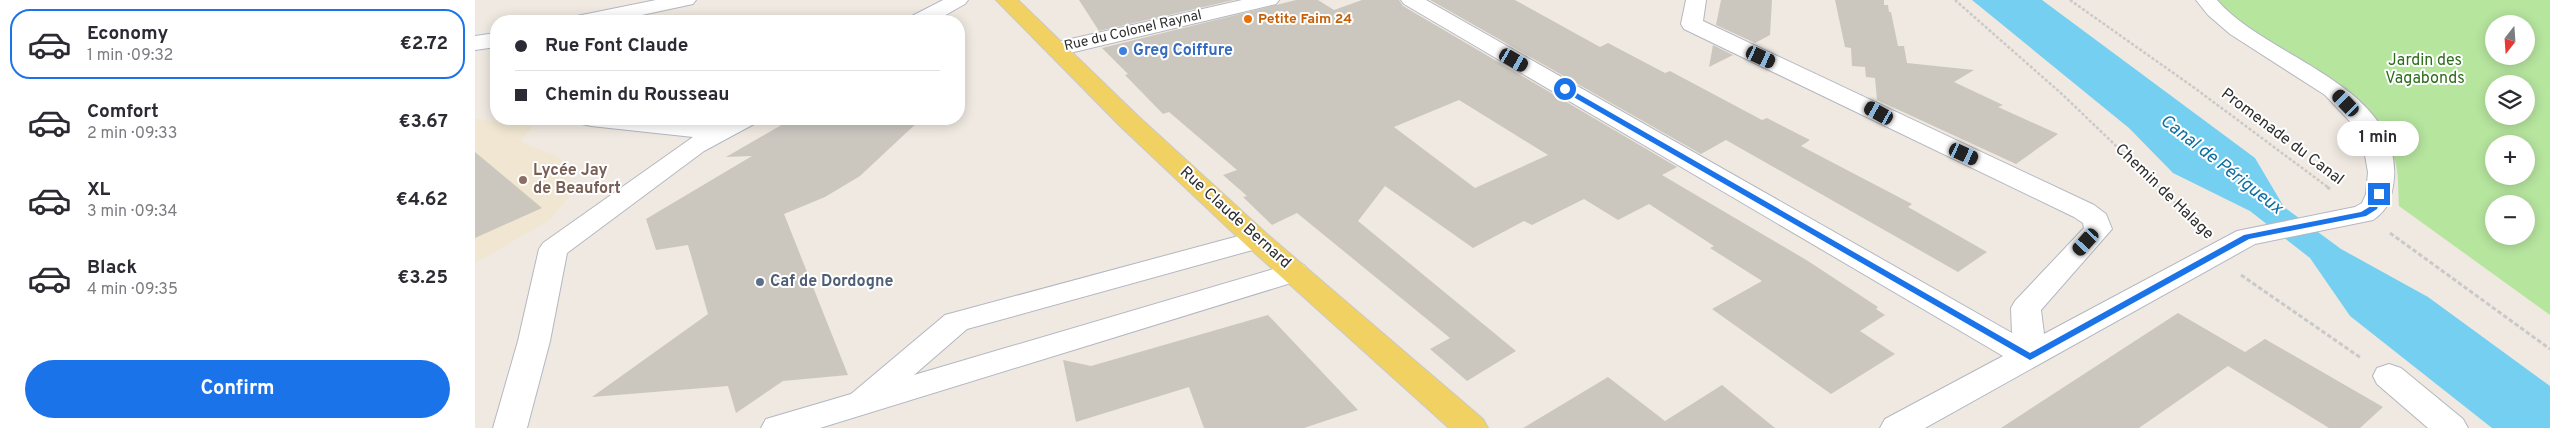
<!DOCTYPE html>
<meta charset="utf-8">
<style>
:root{--surface:#fff;--page:#f2f2f3;--text:#2b2b33;--muted:#7c7c81;--line:#e1e1e2;--accent:#1a73e8}
body{margin:0;font-family:Overpass,sans-serif;background:var(--page);color:var(--text);height:100vh;display:flex;flex-direction:column;font-size:19px;white-space:nowrap}
*{box-sizing:border-box;margin:0}
p{font-size:16px;color:var(--muted)}
.icon{flex:none;width:28px;height:28px;fill:none;stroke:currentColor;stroke-width:2;stroke-linecap:round;stroke-linejoin:round}
.map{position:relative;flex:1;overflow:hidden}
.sheet{display:flex;flex-direction:column;background:var(--surface);width:475px}
.sheet>*{flex:none}
.guide{position:absolute;left:15px;top:15px;width:475px;height:110px;border-radius:20px;box-shadow:0 2px 12px #0003;display:grid;align-content:center;height:110px;padding:0 25px;background:var(--surface)}
.needle{width:32px;rotate:197deg}
.controls{position:absolute;left:2010px;top:15px;display:grid;gap:10px}
.controls a{display:grid;place-items:center;width:50px;height:50px;border-radius:50%;background:var(--surface);box-shadow:0 2px 12px #0003;font-size:25px}
.end{position:absolute;width:22px;height:22px;margin:-11px;border:6px solid #1a73e8;background:#fff;box-shadow:0 0 0 2px #fff}
.from{border-radius:50%}
.bubble{position:absolute;height:35px;border-radius:18px;background:var(--surface);box-shadow:0 2px 12px #0003;font-size:16px;font-weight:700;line-height:35px;text-align:center}
.car{position:absolute;width:15px;height:30px;margin:-15px -8px;border-radius:6px;box-shadow:0 0 4px 1px #0007;background:linear-gradient(#222 24%,#8ab4d8 0 40%,#222 0 76%,#8ab4d8 0 86%,#222 0)}
.guide b{display:flex;align-items:center;gap:18px;height:48px;font-size:19px}
.guide b+b{border-top:1px solid var(--line)}
.guide i{width:12px;height:12px;background:var(--text)}
ul{padding:9px 0 0;list-style:none}
li{display:flex;align-items:center;gap:15px;height:70px;margin:0 10px 8px;padding:0 15px;border:2px solid transparent;border-radius:20px}
li div{flex:1}
li b{display:block;font-size:19px}
li em{font-style:normal;font-weight:700}
li.active{border-color:var(--accent)}
li>.icon{width:45px;height:45px;stroke-width:1.5}
.action{display:flex;gap:10px;margin-top:auto;padding:10px 25px}
.action a{flex:1;height:58px;border-radius:30px;background:var(--accent);color:#fff;font-size:20px;font-weight:700;line-height:58px;text-align:center}
main{display:flex;flex:1;min-height:0}
.map>svg:first-child{display:block}
.education{fill:#f0e6d1}
.green{fill:#b6e59e;fill-rule:evenodd}
.water{fill:#75cff0}
.building{fill:#cbc7bf;fill-rule:evenodd}
.lines{fill:none;stroke-linecap:round;stroke-linejoin:round}
.minor-casing{stroke:#b4b7c1;stroke-width:2}
.major-casing{stroke:#c9c9c9;stroke-width:2}
.path-far1{stroke:#c9c9c9;stroke-width:2.5;stroke-dasharray:3 2;stroke-linecap:butt}
.path{stroke:#c9c9c9;stroke-width:3;stroke-dasharray:4.5 2.5;stroke-linecap:butt}
.minor{fill:#fff;fill-rule:evenodd}
.major{fill:#f2d163;fill-rule:evenodd}
.route{fill:#1a73e8}
.food-dot{fill:#e8710a;stroke:#fff;stroke-width:2}
.shop-dot{fill:#3f7fe0;stroke:#fff;stroke-width:2}
.education-dot{fill:#8d6e63;stroke:#fff;stroke-width:2}
.service-dot{fill:#5c6f8a;stroke:#fff;stroke-width:2}
.labels{text-anchor:middle;dominant-baseline:central;stroke-width:4;stroke-linejoin:round;paint-order:stroke}
.far-food-label{font-size:14px;font-weight:bold;fill:#c56008;stroke:#fff;text-anchor:start}
.far-street-label{font-size:14px;fill:#2e2e2e;stroke:#fff}
.shop-label{font-size:16px;font-weight:bold;fill:#366cbe;stroke:#fff;text-anchor:start}
.park-label{font-size:16px;fill:#2c6e1b;stroke:#fff}
.street-label{font-size:16px;fill:#2e2e2e;stroke:#fff}
.education-label{font-size:16px;font-weight:bold;fill:#785e54;stroke:#fff;text-anchor:start}
.service-label{font-size:16px;font-weight:bold;fill:#4e5e75;stroke:#fff;text-anchor:start}
.water-label{font-size:18px;font-style:italic;fill:#0d6fa3;stroke:#fff}
</style>
<main>
<section class="sheet">
<ul>
<li class="active"><svg class="icon" aria-label="car" viewBox="0 0 24 24"><path d="M5 17H2v-5l4-1 3-4h7l3 4 3 1v5h-3M9 17h6M6 11h13"/><circle cx="7" cy="17" r="2"/><circle cx="17" cy="17" r="2"/></svg><div><b>Economy</b><p>1 min · 09:32</p></div><em>€2.72</em></li>
<li><svg class="icon" aria-label="car" viewBox="0 0 24 24"><path d="M5 17H2v-5l4-1 3-4h7l3 4 3 1v5h-3M9 17h6M6 11h13"/><circle cx="7" cy="17" r="2"/><circle cx="17" cy="17" r="2"/></svg><div><b>Comfort</b><p>2 min · 09:33</p></div><em>€3.67</em></li>
<li><svg class="icon" aria-label="car" viewBox="0 0 24 24"><path d="M5 17H2v-5l4-1 3-4h7l3 4 3 1v5h-3M9 17h6M6 11h13"/><circle cx="7" cy="17" r="2"/><circle cx="17" cy="17" r="2"/></svg><div><b>XL</b><p>3 min · 09:34</p></div><em>€4.62</em></li>
<li><svg class="icon" aria-label="car" viewBox="0 0 24 24"><path d="M5 17H2v-5l4-1 3-4h7l3 4 3 1v5h-3M9 17h6M6 11h13"/><circle cx="7" cy="17" r="2"/><circle cx="17" cy="17" r="2"/></svg><div><b>Black</b><p>4 min · 09:35</p></div><em>€3.25</em></li>
</ul>
<div class="action"><a>Confirm</a></div>
</section>
<div class="map">
<svg width="2075" height="428" viewBox="0 0 2075 428">
<rect width="100%" height="100%" fill="#efe9e1"/>
<!-- education -->
<polygon class="education" points="0,119 58,126 45,142 80,155 93,167 98,192 75,220 0,263"/>
<!-- green -->
<path class="green" d="M1740,0H2075V315L1924,206C1923,192 1924,174 1920,161C1899,95 1846,76 1792,43C1773,31 1756,17 1740,0ZM2019,24H2051V56H2019ZM2019,84H2051V116H2019ZM2019,144H2051V176H2019ZM2019,204H2051V236H2019Z"/>
<!-- water -->
<polygon class="water" points="1497,0 1567,0 1780,158 1809,207 1866,249 1953,297 2075,386 2075,428 2017,428 1875,316 1835,258 1775,211 1698,173 1654,128"/>
<!-- building -->
<g class="building">
<polygon points="604,0 759,0 624,31"/>
<path d="M821,0H843L859,10L887,0H924L928,6L1202,167L1187,175L1333,261L1403,307L1401,309L1410,315L1385,331L1420,354L1356,394L1237,309L1287,281L1235,248L1239,246L1174,204L1143,220L1109,199L1057,225L1049,221L998,248L910,186L883,221L1041,351L992,381L955,349L975,338L822,213L797,225L768,197L772,196L748,175L762,170L694,112L688,114L650,75L653,74L627,48ZM984,100L1073,155L1000,188L919,127Z"/>
<polygon points="955,0 1040,0 1125,47 1133,43 1190,73 1195,71 1287,120 1292,118 1335,140 1326,146 1437,204 1433,207 1512,252 1483,272 1251,140 1226,154"/>
<polygon points="1246,0 1297,0 1295,35 1280,43 1241,25"/>
<polygon points="1360,0 1409,0 1409,5 1413,5 1414,12 1416,12 1423,46 1429,46 1432,63 1499,70 1479,82 1528,105 1523,107 1583,134 1541,164 1402,100 1400,78 1391,77 1390,67 1377,66 1376,48 1370,47"/>
<polygon points="1238,45 1258,55 1234,67"/>
<polygon points="317,119 446,119 385,176 350,197 309,214 373,375 308,381 261,413 253,386 117,397 233,314 213,245 181,250 171,219 277,156 251,157"/>
<polygon points="0,152 67,208 0,238"/>
<polygon points="1703,313 1770,352 1790,339 1908,407 1885,428 1854,428 1753,366 1664,428 1526,428"/>
<polygon points="793,315 883,410 829,428 729,428 714,387 601,422 588,360 616,366"/>
<polygon points="1133,377 1190,421 1247,385 1300,428 1048,428"/>
</g>
<g class="lines">
<!-- minor casing -->
<g class="minor-casing">
<g id="minor">
<polygon points="181,0 221,0 218,4 139,21 99,21 102,16"/>
<polygon points="468,0 493,0 490,4 460,21 434,21 437,16"/>
<polygon points="767,0 804,0 801,4 582,56 574,54 571,49 574,44"/>
<path d="M926,0H951L1537,333L1536,308L1540,301L1609,228L1608,223L1599,217L1209,29L1206,24L1211,0H1231L1228,21L1619,205L1631,214L1637,229L1566,310L1569,334L1762,231L1880,207L1887,203L1891,194L1893,172L1886,133L1850,95L1755,34L1733,15L1721,0H1742C1790,57 1926,85 1919,178C1917,197 1914,209 1898,220L1780,244L1450,428H1405L1410,419L1528,356L929,4Z"/>
<polygon points="21,33 21,47 0,50 0,36"/>
<polygon points="104,119 187,119 242,124 252,119 282,119 279,124 229,151 92,253 75,341 52,428 18,428 43,341 64,249 68,243 218,137 116,126 107,124"/>
<polygon points="782,231 792,234 796,240 792,246 492,329 439,375 819,263 829,265 834,272 829,279 345,428 286,428 291,419 376,394 470,315"/>
<polygon points="1914,364 1926,368 1988,419 1993,428 1953,428 1902,384 1898,376 1902,368"/>
</g>
</g>
<!-- major casing -->
<g class="major-casing">
<polygon id="major" points="521,0 543,0 663,116 792,234 1008,419 1013,428 974,428 772,246 645,126"/>
</g>
<!-- path-far1 -->
<g class="path-far1">
<polyline points="1480,0 1588,95 1685,188"/>
<polyline points="1595,0 1721,89 1854,188"/>
</g>
<!-- path -->
<g class="path">
<polyline points="1684,187 1725,226"/>
<polyline points="1852,187 1855,189"/>
<polyline points="1915,233 2075,349"/>
<polyline points="1766,275 1886,358"/>
</g>
<!-- minor -->
<use href="#minor" class="minor"/>
<!-- major -->
<use href="#major" class="major"/>
</g>
<!-- route -->
<polygon class="route" points="1088,88 1093,88 1555,353 1769,235 1886,212 1896,206 1901,192 1908,194 1902,209 1891,216 1774,239 1555,360 1088,91"/>
<!-- markers -->
<circle class="food-dot" cx="773" cy="19" r="5"/>
<circle class="shop-dot" cx="648" cy="51" r="5"/>
<circle class="education-dot" cx="48" cy="180" r="5"/>
<circle class="service-dot" cx="285" cy="282" r="5"/>
<g class="labels">
<!-- far-food labels -->
<g class="far-food-label">
<text x="783" y="19">Petite Faim 24</text>
</g>
<!-- far-street labels -->
<g class="far-street-label">
<text transform="translate(658 31) rotate(-13)">Rue du Colonel Raynal</text>
</g>
<!-- shop labels -->
<g class="shop-label">
<text x="658" y="51">Greg Coiffure</text>
</g>
<!-- park labels -->
<g class="park-label">
<text x="1950" y="61">Jardin des<tspan x="1950" dy="18">Vagabonds</tspan></text>
</g>
<!-- street labels -->
<g class="street-label">
<text transform="translate(1807 137) rotate(37)">Promenade du Canal</text>
<text transform="translate(1689 192) rotate(44)">Chemin de Halage</text>
<text transform="translate(760 218) rotate(42)">Rue Claude Bernard</text>
</g>
<!-- education labels -->
<g class="education-label">
<text x="58" y="171">Lycée Jay<tspan x="58" dy="18">de Beaufort</tspan></text>
</g>
<!-- service labels -->
<g class="service-label">
<text x="295" y="282">Caf de Dordogne</text>
</g>
<!-- water labels -->
<g class="water-label">
<text transform="translate(1746 165) rotate(38)">Canal de Périgueux</text>
</g>
</g>
</svg>
<div class="controls">
<a><svg class="needle" viewBox="-14 -14 28 28"><path d="M0-13l5 13h-10z" fill="#e53935"/><path d="M0 13l5-13h-10z" fill="#7c7c81"/></svg></a>
<a><svg class="icon" aria-label="layers" viewBox="0 0 24 24"><path d="M12 4l9 5-9 5-9-5zM3 14l9 5 9-5"/></svg></a>
<a>+</a>
<a>−</a>
</div>
<i class="end from" style="left:1090px;top:89px"></i>
<i class="end" style="left:1904px;top:194px"></i>
<div class="bubble" style="left:1862px;top:121px;width:82px">1 min</div>
<i class="car" style="left:1286px;top:57px;rotate:115deg"></i>
<i class="car" style="left:1039px;top:60px;rotate:120deg"></i>
<i class="car" style="left:1871px;top:103px;rotate:316deg"></i>
<i class="car" style="left:1404px;top:113px;rotate:299deg"></i>
<i class="car" style="left:1489px;top:154px;rotate:115deg"></i>
<i class="car" style="left:1611px;top:242px;rotate:222deg"></i>
<div class="guide">
<b><i class="from"></i>Rue Font Claude</b>
<b><i></i>Chemin du Rousseau</b>
</div>
</div>
</main>
